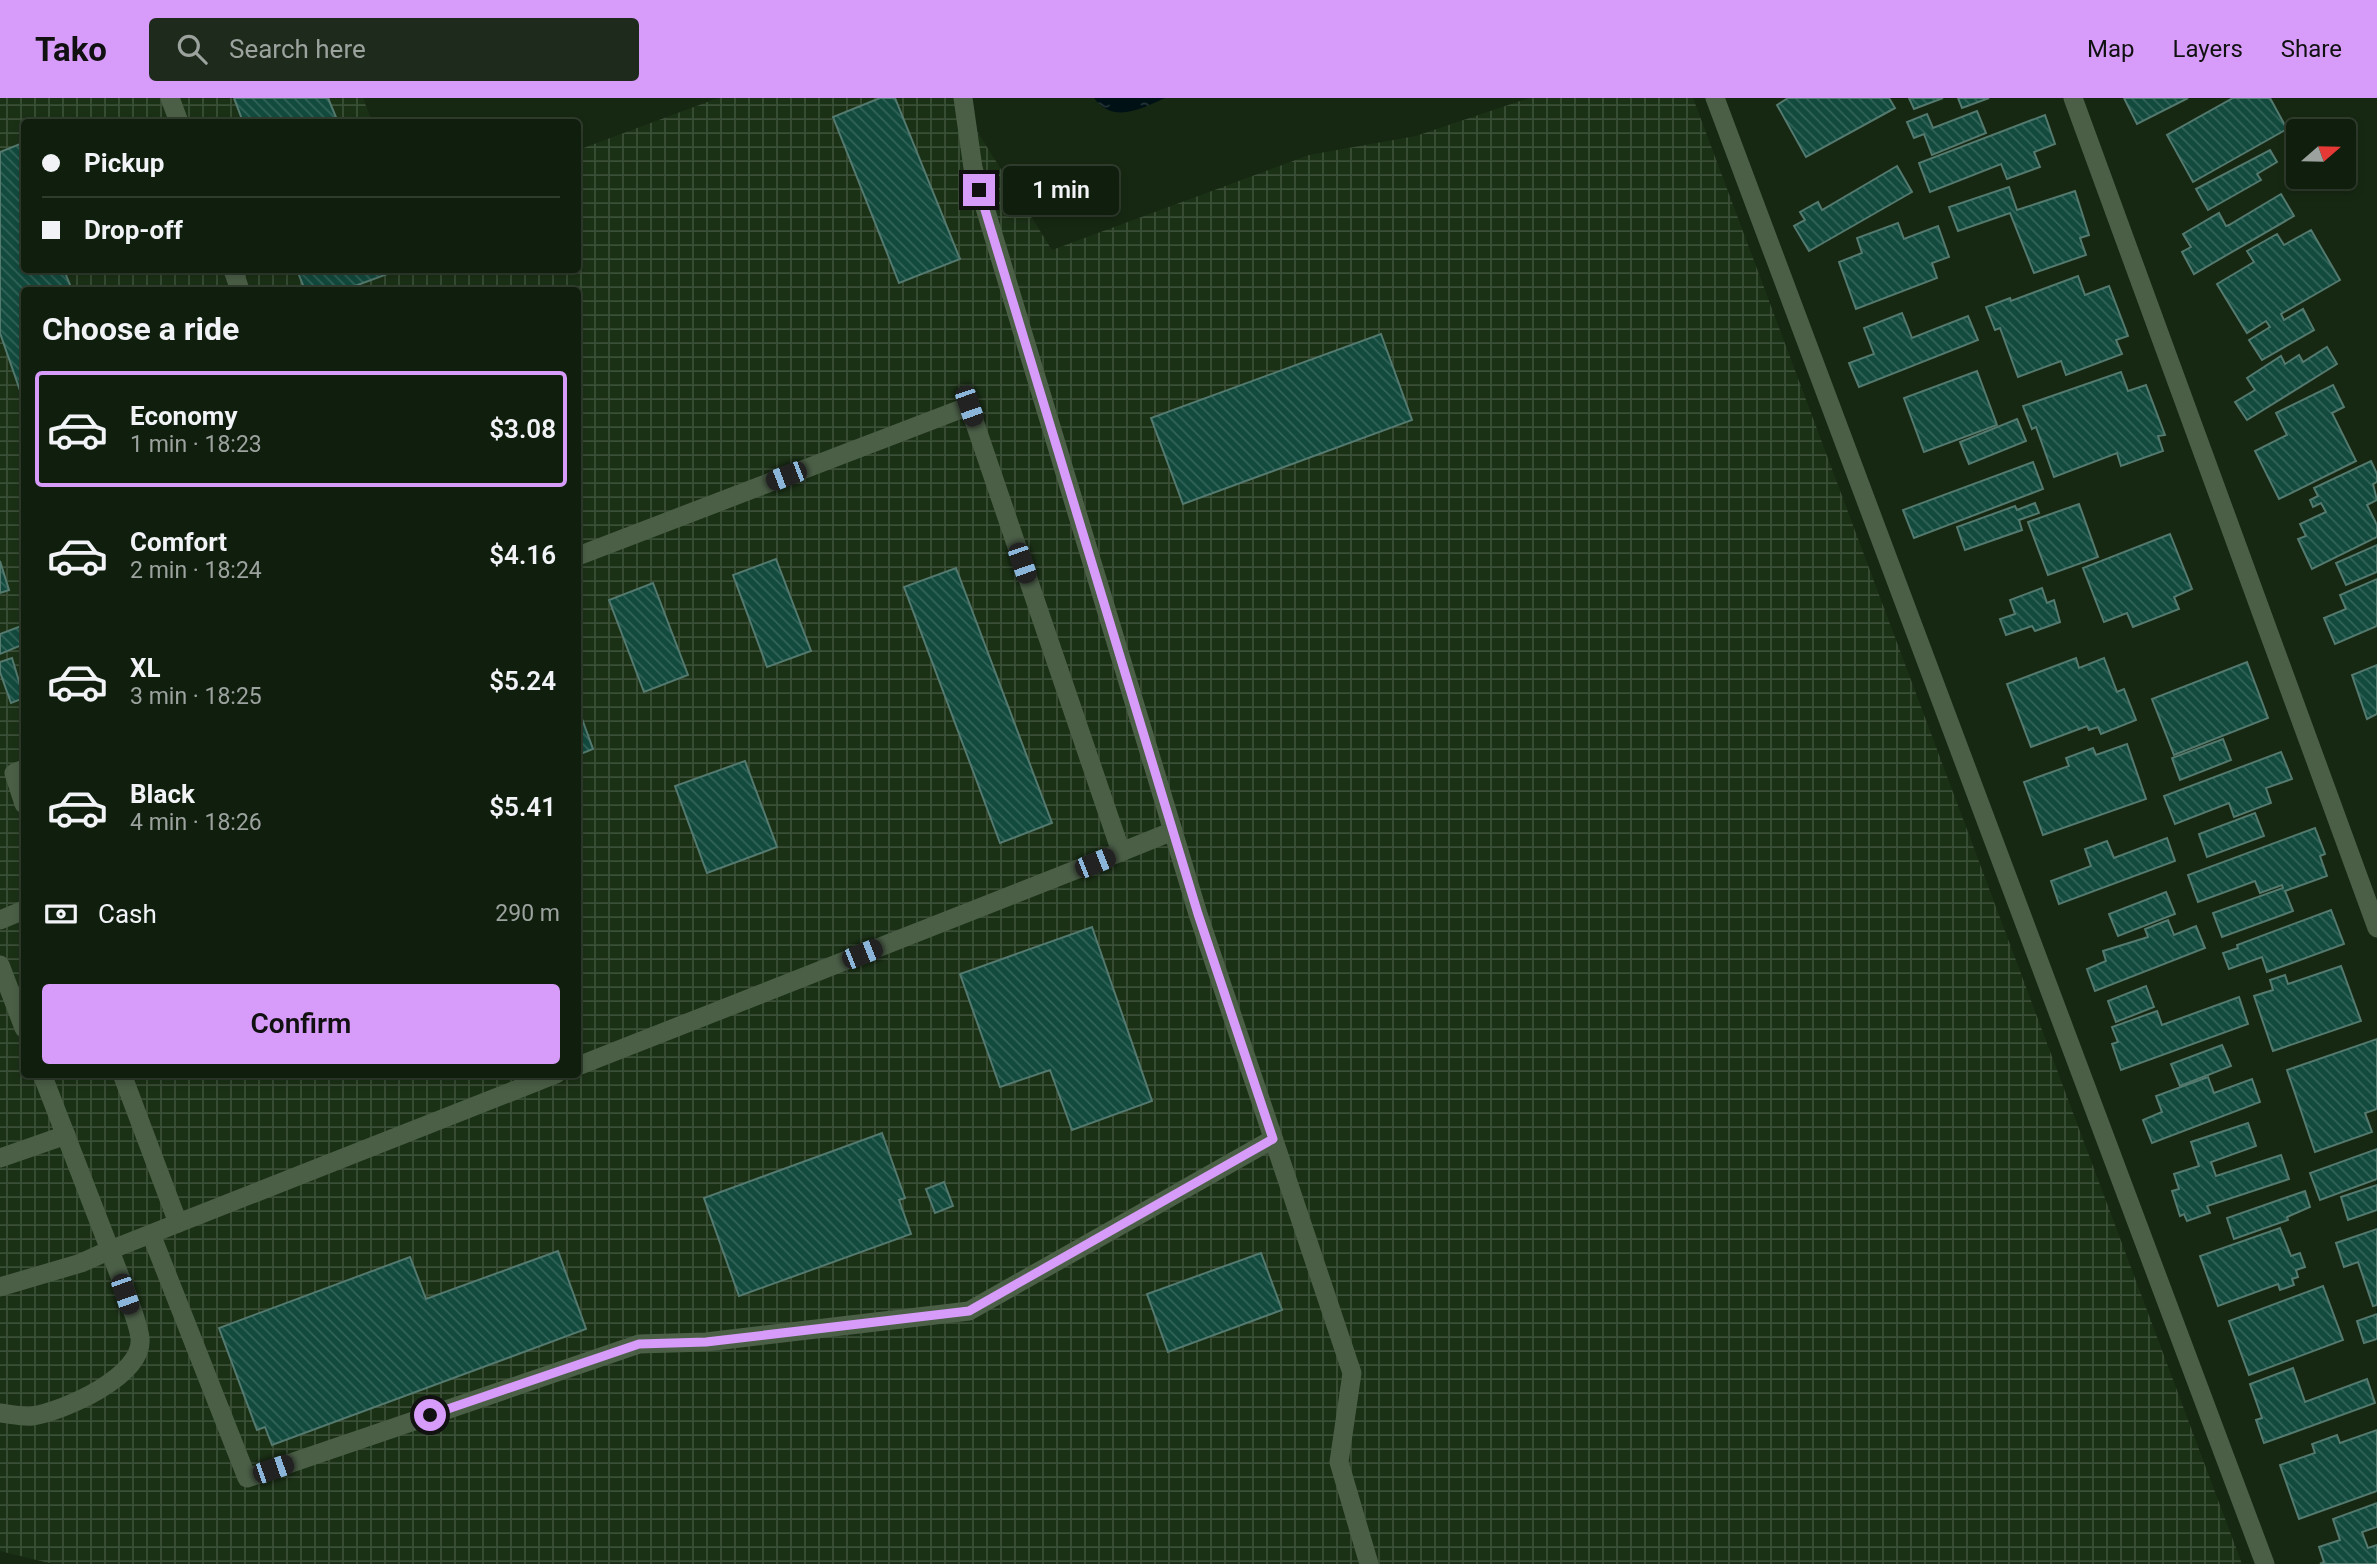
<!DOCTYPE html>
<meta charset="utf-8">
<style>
:root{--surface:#101e0e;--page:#1e2b1c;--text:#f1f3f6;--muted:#9ca29e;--line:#303c2e;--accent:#d79bf9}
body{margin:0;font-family:Roboto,sans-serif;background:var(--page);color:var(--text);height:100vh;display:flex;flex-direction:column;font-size:26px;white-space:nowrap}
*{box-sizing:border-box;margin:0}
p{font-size:23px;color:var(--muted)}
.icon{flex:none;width:38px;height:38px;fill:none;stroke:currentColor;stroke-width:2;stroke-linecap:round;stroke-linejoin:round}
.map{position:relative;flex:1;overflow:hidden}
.panel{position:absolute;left:21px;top:189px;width:560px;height:791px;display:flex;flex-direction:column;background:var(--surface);border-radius:7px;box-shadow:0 4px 10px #0003,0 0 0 2px var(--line)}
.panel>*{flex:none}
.top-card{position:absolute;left:21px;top:21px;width:560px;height:154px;border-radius:7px;box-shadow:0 4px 10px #0003,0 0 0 2px var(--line);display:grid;align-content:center;height:154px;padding:0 21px;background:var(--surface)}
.needle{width:46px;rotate:70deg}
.buttons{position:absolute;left:2286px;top:21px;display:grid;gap:14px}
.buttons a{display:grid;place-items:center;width:70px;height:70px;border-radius:7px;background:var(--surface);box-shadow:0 4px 10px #0003,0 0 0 2px var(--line);font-size:35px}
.end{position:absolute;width:32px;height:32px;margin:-16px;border:9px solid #d79bf9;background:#111;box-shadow:0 0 0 4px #111}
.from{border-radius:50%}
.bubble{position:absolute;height:49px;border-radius:7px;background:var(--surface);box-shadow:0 4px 10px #0003,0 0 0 2px var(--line);font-size:23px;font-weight:600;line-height:49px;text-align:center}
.car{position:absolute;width:21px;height:42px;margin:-21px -10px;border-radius:9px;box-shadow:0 0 5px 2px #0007;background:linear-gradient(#222 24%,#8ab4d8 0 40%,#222 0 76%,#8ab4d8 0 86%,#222 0)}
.top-card b{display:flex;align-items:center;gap:24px;height:66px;font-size:26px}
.top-card b+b{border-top:2px solid var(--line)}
.top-card i{width:18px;height:18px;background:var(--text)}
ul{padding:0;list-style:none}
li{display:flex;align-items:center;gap:21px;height:116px;margin:0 14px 10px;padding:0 7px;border:4px solid transparent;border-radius:7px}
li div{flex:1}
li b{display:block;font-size:26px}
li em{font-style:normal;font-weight:600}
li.current{border-color:var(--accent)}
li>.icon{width:63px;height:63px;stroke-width:1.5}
h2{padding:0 21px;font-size:32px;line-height:84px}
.pay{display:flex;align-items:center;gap:18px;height:77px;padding:0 21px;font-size:26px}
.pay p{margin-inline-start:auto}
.button{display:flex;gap:14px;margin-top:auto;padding:14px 21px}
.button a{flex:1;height:80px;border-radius:7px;background:var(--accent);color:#111;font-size:28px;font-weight:600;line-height:80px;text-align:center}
header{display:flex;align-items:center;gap:42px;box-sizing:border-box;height:98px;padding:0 35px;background:var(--accent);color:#111}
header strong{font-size:33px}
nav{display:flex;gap:38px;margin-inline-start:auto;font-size:24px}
.search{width:490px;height:63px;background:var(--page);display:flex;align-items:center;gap:18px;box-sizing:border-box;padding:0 24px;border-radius:7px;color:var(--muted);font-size:26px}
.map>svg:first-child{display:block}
.industrial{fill:url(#industrial-grid);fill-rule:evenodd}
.water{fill:url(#water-ripples)}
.building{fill:url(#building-back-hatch);stroke:#54796e;stroke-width:2}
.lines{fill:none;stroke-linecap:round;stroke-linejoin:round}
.service{stroke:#4b5f47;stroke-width:19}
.route{stroke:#d79bf9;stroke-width:9}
</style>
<header>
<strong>Tako</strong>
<div class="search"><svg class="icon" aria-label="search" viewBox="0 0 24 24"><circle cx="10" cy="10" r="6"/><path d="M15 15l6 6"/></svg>Search here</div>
<nav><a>Map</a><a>Layers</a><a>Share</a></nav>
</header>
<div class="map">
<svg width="2377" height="1466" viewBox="0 0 2377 1466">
<defs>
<pattern id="industrial-grid" width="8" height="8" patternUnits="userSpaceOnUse" patternTransform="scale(1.75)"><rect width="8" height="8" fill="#1b3116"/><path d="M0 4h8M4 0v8" fill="none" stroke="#3b4e37"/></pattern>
<pattern id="water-ripples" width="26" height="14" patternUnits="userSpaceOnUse" patternTransform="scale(1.75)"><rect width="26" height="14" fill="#001115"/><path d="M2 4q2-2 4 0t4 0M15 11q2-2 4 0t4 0" fill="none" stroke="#243336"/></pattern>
<pattern id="building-back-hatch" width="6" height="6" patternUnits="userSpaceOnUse" patternTransform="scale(1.75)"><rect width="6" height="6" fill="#124a3e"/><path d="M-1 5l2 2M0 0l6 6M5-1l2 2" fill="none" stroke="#336459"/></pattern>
</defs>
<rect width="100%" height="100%" fill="#162812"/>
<!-- industrial -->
<path class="industrial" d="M0,0H363L372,24H24V172H578V52L718,0H956L1052,152L1309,57L1416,38L1529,0H1693L2242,1466H53L0,1453ZM24,192H578V976H24Z"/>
<!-- water -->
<path class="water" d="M1094,0H1165C1141,11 1113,26 1094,0Z"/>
<!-- building -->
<g class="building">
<polygon points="234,0 328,0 338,24 243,24"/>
<polygon points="880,0 895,0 960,161 899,185 833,19"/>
<polygon points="1788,0 1889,0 1895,10 1806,59 1777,7"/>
<polygon points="1909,0 1943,0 1914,11"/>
<polygon points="1958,0 1989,0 1962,10"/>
<polygon points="2124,0 2188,0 2137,26"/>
<polygon points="2233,0 2270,0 2287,31 2193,84 2167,37"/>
<polygon points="1977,13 1986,35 1932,57 1924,36 1914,40 1907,24 1927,16 1933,30"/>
<polygon points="2045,17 2055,46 2034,54 2040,69 2007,81 2001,66 1930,94 1919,65"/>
<polygon points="20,46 24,59 24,172 64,172 72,192 24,192 24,304 0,235 0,54"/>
<polygon points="2270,52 2277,64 2257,76 2261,82 2208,112 2196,91"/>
<polygon points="1897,68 1912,94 1809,153 1794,128 1805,122 1800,114 1818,104 1822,112"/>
<polygon points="2009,89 2017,112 2075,93 2089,137 2080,140 2086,157 2034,175 2010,115 1958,133 1949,109"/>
<polygon points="2281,96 2294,118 2194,176 2182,154 2191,149 2183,136 2219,115 2226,128 2229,127"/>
<polygon points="1898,125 1904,141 1938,128 1949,159 1932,165 1937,180 1856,211 1839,164 1862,155 1857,140"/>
<polygon points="2311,132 2340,182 2281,216 2284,222 2303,211 2314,232 2262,262 2249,242 2270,229 2266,223 2247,235 2217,186 2254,164 2247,153 2277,136 2284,147"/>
<polygon points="297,172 392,172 393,174 344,192 305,192"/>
<polygon points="2078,178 2085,197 2109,188 2128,238 2116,242 2122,256 2066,277 2061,263 2018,279 2000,230 1995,232 1986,209 2010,200 2011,203"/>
<polygon points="1902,215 1912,240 1968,218 1978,242 1859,289 1849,265 1874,256 1864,230"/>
<polygon points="1381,236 1412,322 1183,406 1151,320"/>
<polygon points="2327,249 2337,266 2247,322 2235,304 2255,292 2247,280 2281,258 2285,266 2299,257 2303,264"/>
<polygon points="1977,273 1997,327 1924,354 1904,300"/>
<polygon points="2121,274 2128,293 2146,287 2165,337 2158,338 2163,353 2121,368 2117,355 2054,379 2036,329 2032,331 2023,308"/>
<polygon points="2333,287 2344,309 2332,315 2356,363 2279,401 2255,353 2287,337 2276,315"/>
<polygon points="2017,321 2026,343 1969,366 1960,344"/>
<polygon points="2371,363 2377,376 2377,384 2373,386 2377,402 2367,407 2377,427 2377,439 2312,471 2298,441 2306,438 2300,426 2326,414 2321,405 2313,409 2310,402 2318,398 2314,390"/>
<polygon points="2033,364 2043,391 1914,440 1903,412"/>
<polygon points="2035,405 2039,415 2019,422 2022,432 1965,452 1957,429 2015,408 2017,412"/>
<polygon points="2079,406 2098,459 2048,477 2028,424"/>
<polygon points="2170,436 2192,491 2174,499 2179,511 2133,529 2127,515 2104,524 2083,470"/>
<polygon points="2377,447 2377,474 2346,487 2336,465"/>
<polygon points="776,461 811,553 767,569 733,477"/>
<polygon points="0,463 9,492 0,495"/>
<polygon points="956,470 1052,725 1000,745 904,489"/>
<polygon points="2377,481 2377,528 2335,546 2324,520 2346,511 2340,497"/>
<polygon points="653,485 688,577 644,594 609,502"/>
<polygon points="2042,490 2047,505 2054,502 2060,524 2035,533 2032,528 2006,537 2000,521 2015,516 2010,502"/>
<polygon points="24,527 24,546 0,556 0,536"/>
<polygon points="12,560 24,600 11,605 0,574 0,564"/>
<polygon points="2076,560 2079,570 2104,560 2117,594 2124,591 2136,622 2101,636 2098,629 2089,632 2087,628 2031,649 2007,586"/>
<polygon points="2247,564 2268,620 2174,657 2152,601"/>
<polygon points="2377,567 2377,616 2367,621 2352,577"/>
<polygon points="578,610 593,651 578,657"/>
<polygon points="2223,641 2231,662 2180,682 2172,660"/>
<polygon points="2127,646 2146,701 2043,737 2024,684 2069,668 2066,660 2093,650 2096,657"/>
<polygon points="2281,654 2292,681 2266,690 2271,705 2234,719 2229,705 2175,726 2164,698"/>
<polygon points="745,663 777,749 707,775 675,688"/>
<polygon points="2255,715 2264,738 2207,759 2199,736"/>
<polygon points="2315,730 2325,756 2320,758 2327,778 2285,793 2293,813 2222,839 2213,815 2283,790 2282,787 2260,795 2255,783 2198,804 2188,777"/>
<polygon points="2167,740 2175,763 2059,806 2051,783 2091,768 2085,751 2107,743 2114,760"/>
<polygon points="2166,794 2175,816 2118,838 2109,816"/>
<polygon points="2331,812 2344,846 2267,874 2262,859 2229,871 2223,855 2238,850 2237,847"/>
<polygon points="2168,822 2174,837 2196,828 2205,850 2095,893 2087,871 2106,863 2103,853 2148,839 2145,831"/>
<polygon points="1092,829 1152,1003 1072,1032 1050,972 1000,989 960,876"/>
<polygon points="2341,868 2361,923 2273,953 2254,898 2273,892 2270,882 2285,877 2288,886"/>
<polygon points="2146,888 2154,909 2116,924 2108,903"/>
<polygon points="2239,899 2248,926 2121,972 2112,946 2118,944 2112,929 2157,913 2162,927"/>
<polygon points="2377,941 2377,1011 2365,1015 2372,1034 2315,1054 2287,972"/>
<polygon points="2222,947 2231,968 2180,988 2171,966"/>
<polygon points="2208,979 2214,995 2252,981 2260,1004 2152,1045 2143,1022 2162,1014 2156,998"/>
<polygon points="2248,1025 2256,1048 2211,1064 2216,1078 2281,1057 2289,1081 2207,1108 2210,1115 2187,1123 2184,1116 2180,1118 2172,1093 2179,1091 2174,1076 2199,1068 2191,1044"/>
<polygon points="882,1035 905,1100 899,1102 911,1136 739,1198 704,1100"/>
<polygon points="2377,1051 2377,1081 2320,1102 2310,1075"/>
<polygon points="944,1084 953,1108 935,1115 926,1091"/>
<polygon points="2377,1087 2377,1112 2348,1122 2341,1099"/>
<polygon points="2305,1093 2310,1109 2287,1119 2288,1122 2234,1141 2227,1120"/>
<polygon points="2280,1130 2291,1158 2300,1155 2305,1169 2296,1172 2298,1179 2292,1181 2294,1187 2280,1192 2278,1186 2218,1208 2200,1158"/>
<polygon points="2377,1131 2377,1207 2373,1208 2358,1164 2344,1169 2336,1145"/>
<polygon points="558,1153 586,1231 272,1347 265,1329 257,1332 219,1230 410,1159 426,1201"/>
<polygon points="1261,1155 1282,1212 1168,1254 1147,1196"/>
<polygon points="2323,1188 2343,1242 2249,1277 2229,1223"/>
<polygon points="2377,1216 2377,1241 2364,1245 2357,1223"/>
<polygon points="2293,1270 2305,1304 2367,1281 2375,1305 2264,1345 2256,1322 2262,1320 2250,1286"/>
<polygon points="2377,1332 2377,1393 2299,1421 2280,1367 2315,1355 2312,1346 2337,1337 2340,1345"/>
<polygon points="2377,1405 2377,1429 2362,1434 2368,1450 2377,1447 2377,1466 2320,1466 2324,1464 2319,1449 2340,1442 2333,1421"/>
</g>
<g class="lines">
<!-- service -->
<g class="service">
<polyline points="170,0 179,24"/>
<polyline points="963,0 973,70 1198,816 1352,1275 1339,1364 1369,1466"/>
<polyline points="1715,0 2265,1466"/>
<polyline points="2073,0 2377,830"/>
<polyline points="233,172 240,192"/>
<polyline points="578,458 969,308 1121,754 578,968"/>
<polyline points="24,671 14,675 24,706"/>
<polyline points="1121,754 1173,733"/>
<polyline points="0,822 24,812"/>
<polyline points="0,867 24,930"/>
<polyline points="122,976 178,1125"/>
<polyline points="0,1060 66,1037"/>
<polyline points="151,1136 247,1380 639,1246 706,1244 969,1213 1273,1041"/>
<polyline points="0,1189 81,1165 110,1152 42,976"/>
<path d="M0,1315C10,1316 23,1319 32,1318C64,1313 144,1278 140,1240C138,1220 117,1173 110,1152L556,976"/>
</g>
</g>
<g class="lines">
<!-- route -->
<polyline class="route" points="430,1317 639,1246 706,1244 969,1213 1273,1041 1198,816 979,92"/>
</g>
</svg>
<div class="buttons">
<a><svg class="needle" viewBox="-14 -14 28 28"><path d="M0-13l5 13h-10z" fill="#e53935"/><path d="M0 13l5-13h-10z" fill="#9ca29e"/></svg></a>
</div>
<i class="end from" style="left:430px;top:1317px"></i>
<i class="end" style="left:979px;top:92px"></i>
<div class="bubble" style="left:1003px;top:68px;width:116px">1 min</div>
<i class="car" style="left:969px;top:308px;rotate:161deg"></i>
<i class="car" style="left:786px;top:378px;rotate:249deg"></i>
<i class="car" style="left:1022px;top:465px;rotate:161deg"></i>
<i class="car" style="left:1095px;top:765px;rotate:68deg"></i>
<i class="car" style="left:862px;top:856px;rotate:68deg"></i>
<i class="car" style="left:125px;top:1196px;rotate:161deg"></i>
<i class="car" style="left:273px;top:1371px;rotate:71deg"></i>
<div class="top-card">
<b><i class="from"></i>Pickup</b>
<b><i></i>Drop-off</b>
</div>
<section class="panel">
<h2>Choose a ride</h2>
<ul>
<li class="current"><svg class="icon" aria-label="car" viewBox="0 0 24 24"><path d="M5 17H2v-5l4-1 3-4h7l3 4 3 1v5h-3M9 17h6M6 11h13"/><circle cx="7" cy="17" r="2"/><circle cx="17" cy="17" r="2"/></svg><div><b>Economy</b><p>1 min · 18:23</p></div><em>$3.08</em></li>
<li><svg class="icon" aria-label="car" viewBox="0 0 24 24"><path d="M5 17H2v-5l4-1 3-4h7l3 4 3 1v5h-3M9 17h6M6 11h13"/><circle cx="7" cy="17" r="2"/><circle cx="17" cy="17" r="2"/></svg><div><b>Comfort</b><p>2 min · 18:24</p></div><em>$4.16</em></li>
<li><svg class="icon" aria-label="car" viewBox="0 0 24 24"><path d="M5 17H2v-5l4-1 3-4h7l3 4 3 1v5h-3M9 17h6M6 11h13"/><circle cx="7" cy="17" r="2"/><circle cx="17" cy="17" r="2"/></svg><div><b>XL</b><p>3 min · 18:25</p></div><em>$5.24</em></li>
<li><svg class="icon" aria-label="car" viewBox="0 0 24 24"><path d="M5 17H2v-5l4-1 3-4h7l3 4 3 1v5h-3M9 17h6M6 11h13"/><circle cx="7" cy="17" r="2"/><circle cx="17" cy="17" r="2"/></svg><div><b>Black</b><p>4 min · 18:26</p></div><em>$5.41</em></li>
</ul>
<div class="pay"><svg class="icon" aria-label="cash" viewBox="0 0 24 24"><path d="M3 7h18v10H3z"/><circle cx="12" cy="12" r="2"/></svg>Cash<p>290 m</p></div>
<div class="button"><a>Confirm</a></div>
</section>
</div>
